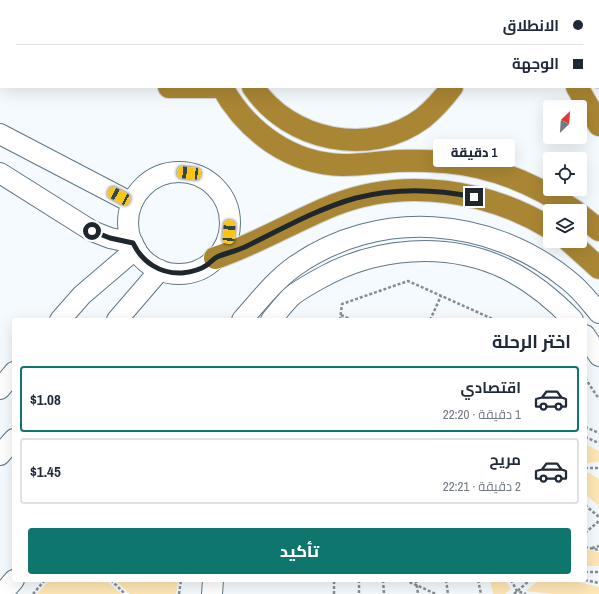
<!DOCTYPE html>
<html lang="ar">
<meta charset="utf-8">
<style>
:root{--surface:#fff;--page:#f6f6f7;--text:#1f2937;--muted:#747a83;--line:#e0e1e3;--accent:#0f766e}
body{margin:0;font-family:"Archivo Narrow",Cairo,sans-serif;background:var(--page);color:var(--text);direction:rtl;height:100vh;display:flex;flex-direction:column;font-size:15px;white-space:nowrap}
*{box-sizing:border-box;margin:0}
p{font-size:13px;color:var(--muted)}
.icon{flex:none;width:22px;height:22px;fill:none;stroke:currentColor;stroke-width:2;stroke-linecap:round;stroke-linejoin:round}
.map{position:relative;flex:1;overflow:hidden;direction:ltr}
.panel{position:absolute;left:12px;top:318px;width:575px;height:264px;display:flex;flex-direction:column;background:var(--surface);border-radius:4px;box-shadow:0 4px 16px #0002;direction:rtl}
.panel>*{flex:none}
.banner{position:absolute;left:0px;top:0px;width:599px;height:88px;box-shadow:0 4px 16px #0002;direction:rtl;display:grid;align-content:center;height:88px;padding:0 16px;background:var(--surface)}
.needle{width:26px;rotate:25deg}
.controls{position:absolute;left:543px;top:100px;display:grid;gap:8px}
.controls a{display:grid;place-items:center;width:44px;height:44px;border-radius:4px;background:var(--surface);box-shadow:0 4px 16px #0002;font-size:20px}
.end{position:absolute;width:18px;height:18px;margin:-9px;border:5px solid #1d272d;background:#fff;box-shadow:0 0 0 2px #fff}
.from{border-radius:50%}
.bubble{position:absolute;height:28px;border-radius:4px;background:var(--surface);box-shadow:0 4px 16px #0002;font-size:13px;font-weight:800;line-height:28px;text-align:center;direction:rtl}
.car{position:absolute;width:12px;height:24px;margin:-12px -6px;border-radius:5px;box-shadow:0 0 3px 1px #0007;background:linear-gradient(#f5c518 24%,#345 0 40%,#f5c518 0 76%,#345 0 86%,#f5c518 0)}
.banner b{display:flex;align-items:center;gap:14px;height:38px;font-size:15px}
.banner b+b{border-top:1px solid var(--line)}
.banner i{width:10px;height:10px;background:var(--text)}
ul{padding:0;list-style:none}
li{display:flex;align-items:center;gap:12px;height:66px;margin:0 8px 6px;padding:0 8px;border:2px solid var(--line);border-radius:4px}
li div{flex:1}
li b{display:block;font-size:15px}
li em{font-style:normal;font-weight:800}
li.selected{border-color:var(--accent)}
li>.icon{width:36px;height:36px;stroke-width:1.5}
h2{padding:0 16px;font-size:18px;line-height:48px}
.primary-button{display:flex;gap:8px;margin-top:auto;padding:8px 16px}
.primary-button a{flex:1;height:46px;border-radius:4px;background:var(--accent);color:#fff;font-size:16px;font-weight:800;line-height:46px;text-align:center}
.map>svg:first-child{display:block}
.green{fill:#fee6b5}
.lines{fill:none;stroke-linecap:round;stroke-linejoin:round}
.minor-casing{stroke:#607887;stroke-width:22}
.highway-casing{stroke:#d2d4d5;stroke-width:24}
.path{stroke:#868e93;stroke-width:2.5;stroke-dasharray:3 2;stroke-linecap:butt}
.minor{stroke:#fff;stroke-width:20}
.highway{stroke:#a98633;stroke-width:22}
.route{stroke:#1d272d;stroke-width:5}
</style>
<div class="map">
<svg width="599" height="594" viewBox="0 0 599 594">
<rect width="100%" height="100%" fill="#f5fafe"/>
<!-- green -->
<g class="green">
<polygon points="585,444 599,451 599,462 585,463"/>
<polygon points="585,473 589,473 599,479 599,506 585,494"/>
<polygon points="585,549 599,552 599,566 585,566"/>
<polygon points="49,580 107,580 108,582 122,594 37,594"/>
<polygon points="115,580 178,580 176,594 130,594"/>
<polygon points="490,580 505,580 511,589 505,594 493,594"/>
<polygon points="539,580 571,580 599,587 599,594 553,594 526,591"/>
</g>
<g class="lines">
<!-- minor casing -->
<g class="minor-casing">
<g id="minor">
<polyline points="0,134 132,203"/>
<circle cx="179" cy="223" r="51"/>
<polyline points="0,173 92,231 110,238 133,243"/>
<polyline points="60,320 82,295 136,249"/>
<polyline points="117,320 160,270"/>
<path d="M242,320C259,301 274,281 295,266C378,208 490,216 568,280C580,289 589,301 599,313"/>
<path d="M271,320C278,312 285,302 293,295C301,289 310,284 319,279C375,247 447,241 506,269C532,282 553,299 573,320"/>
<polyline points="585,335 599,356"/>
<polyline points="0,389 14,372"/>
<polyline points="0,455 14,439"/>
<polyline points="2,594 14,580"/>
<polyline points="212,594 213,580"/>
</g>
</g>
<!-- highway casing -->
<g class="highway-casing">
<g id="highway">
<polyline points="527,0 527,1"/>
<polyline points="556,0 557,1"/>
<polyline points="215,1 215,0"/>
<polyline points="249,1 249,0"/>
<polyline points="473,1 473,0"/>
<polyline points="597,1 599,1"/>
<polyline points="0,62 1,62"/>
<polyline points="598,75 599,77"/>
<polyline points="169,87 221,87"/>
<path d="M222,87C247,132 291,164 343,165C362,165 379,162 398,161C414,160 430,161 446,162C492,166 537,185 575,211"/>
<path d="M253,87C289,141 370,158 423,118C434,109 443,99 452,87"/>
<polyline points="577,87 599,125"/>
<polyline points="580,215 599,230"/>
<polyline points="569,241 599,268"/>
<path d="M215,258C257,244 294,221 334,205C405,177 487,190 550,228"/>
</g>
</g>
<!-- path -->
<g class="path">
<polyline points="341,315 352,320"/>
<polyline points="340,320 342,304 408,281 495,320"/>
<polyline points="430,320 441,296"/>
<polyline points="585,378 599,399"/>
<polyline points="585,427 599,433"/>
<polyline points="585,437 599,443"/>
<polyline points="585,468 599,468"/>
<polyline points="585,505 599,517"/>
<polyline points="585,533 599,521"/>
<polyline points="585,547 599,550"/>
<polyline points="592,548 599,546"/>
<polyline points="585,572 599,572"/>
<polyline points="111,580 125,594"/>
<polyline points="359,580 359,594"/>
<polyline points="383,580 384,594"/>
<polyline points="405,580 436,594"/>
<polyline points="416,580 418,594"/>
<polyline points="446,580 448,594"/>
<polyline points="478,580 481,594"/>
<polyline points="511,580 517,591 526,594"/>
<polyline points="585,580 599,583"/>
<polyline points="33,594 45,580"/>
<polyline points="179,594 181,580"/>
<polyline points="334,594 334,580"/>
<polyline points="514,594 530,580"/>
</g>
<!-- minor -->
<use href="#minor" class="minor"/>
<!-- highway -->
<use href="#highway" class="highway"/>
</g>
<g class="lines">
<!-- route -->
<path class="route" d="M92,231L110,238L133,243C142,262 160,274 182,273C191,272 200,270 207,265C211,262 213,259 217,257C226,253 236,251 245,247C280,230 319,208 356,198C395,188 435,189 474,197"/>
</g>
</svg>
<div class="controls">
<a><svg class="needle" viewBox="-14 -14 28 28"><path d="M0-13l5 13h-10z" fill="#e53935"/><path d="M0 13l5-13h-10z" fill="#747a83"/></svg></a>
<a><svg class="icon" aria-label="locate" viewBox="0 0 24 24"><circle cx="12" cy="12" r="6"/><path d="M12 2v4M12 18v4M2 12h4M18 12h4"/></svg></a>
<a><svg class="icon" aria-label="layers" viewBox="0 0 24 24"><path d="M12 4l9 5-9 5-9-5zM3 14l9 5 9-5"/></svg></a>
</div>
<i class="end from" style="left:92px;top:231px"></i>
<i class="end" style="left:474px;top:197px"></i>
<div class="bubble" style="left:433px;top:139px;width:82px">1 دقيقة</div>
<i class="car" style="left:189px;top:173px;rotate:276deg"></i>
<i class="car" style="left:119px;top:196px;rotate:298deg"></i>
<i class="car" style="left:229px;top:232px;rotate:5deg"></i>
<div class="banner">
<b><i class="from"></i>الانطلاق</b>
<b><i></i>الوجهة</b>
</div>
<section class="panel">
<h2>اختر الرحلة</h2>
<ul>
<li class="selected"><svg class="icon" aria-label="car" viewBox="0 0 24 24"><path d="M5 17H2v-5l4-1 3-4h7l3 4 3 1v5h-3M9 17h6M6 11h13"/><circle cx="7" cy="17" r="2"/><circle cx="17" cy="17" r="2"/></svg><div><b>اقتصادي</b><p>1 دقيقة · 22:20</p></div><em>$1.08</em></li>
<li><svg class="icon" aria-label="car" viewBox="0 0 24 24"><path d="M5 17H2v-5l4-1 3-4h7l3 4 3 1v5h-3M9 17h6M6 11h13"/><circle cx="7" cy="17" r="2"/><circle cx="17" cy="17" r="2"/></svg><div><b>مريح</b><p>2 دقيقة · 22:21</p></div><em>$1.45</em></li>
</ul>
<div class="primary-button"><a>تأكيد</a></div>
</section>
</div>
